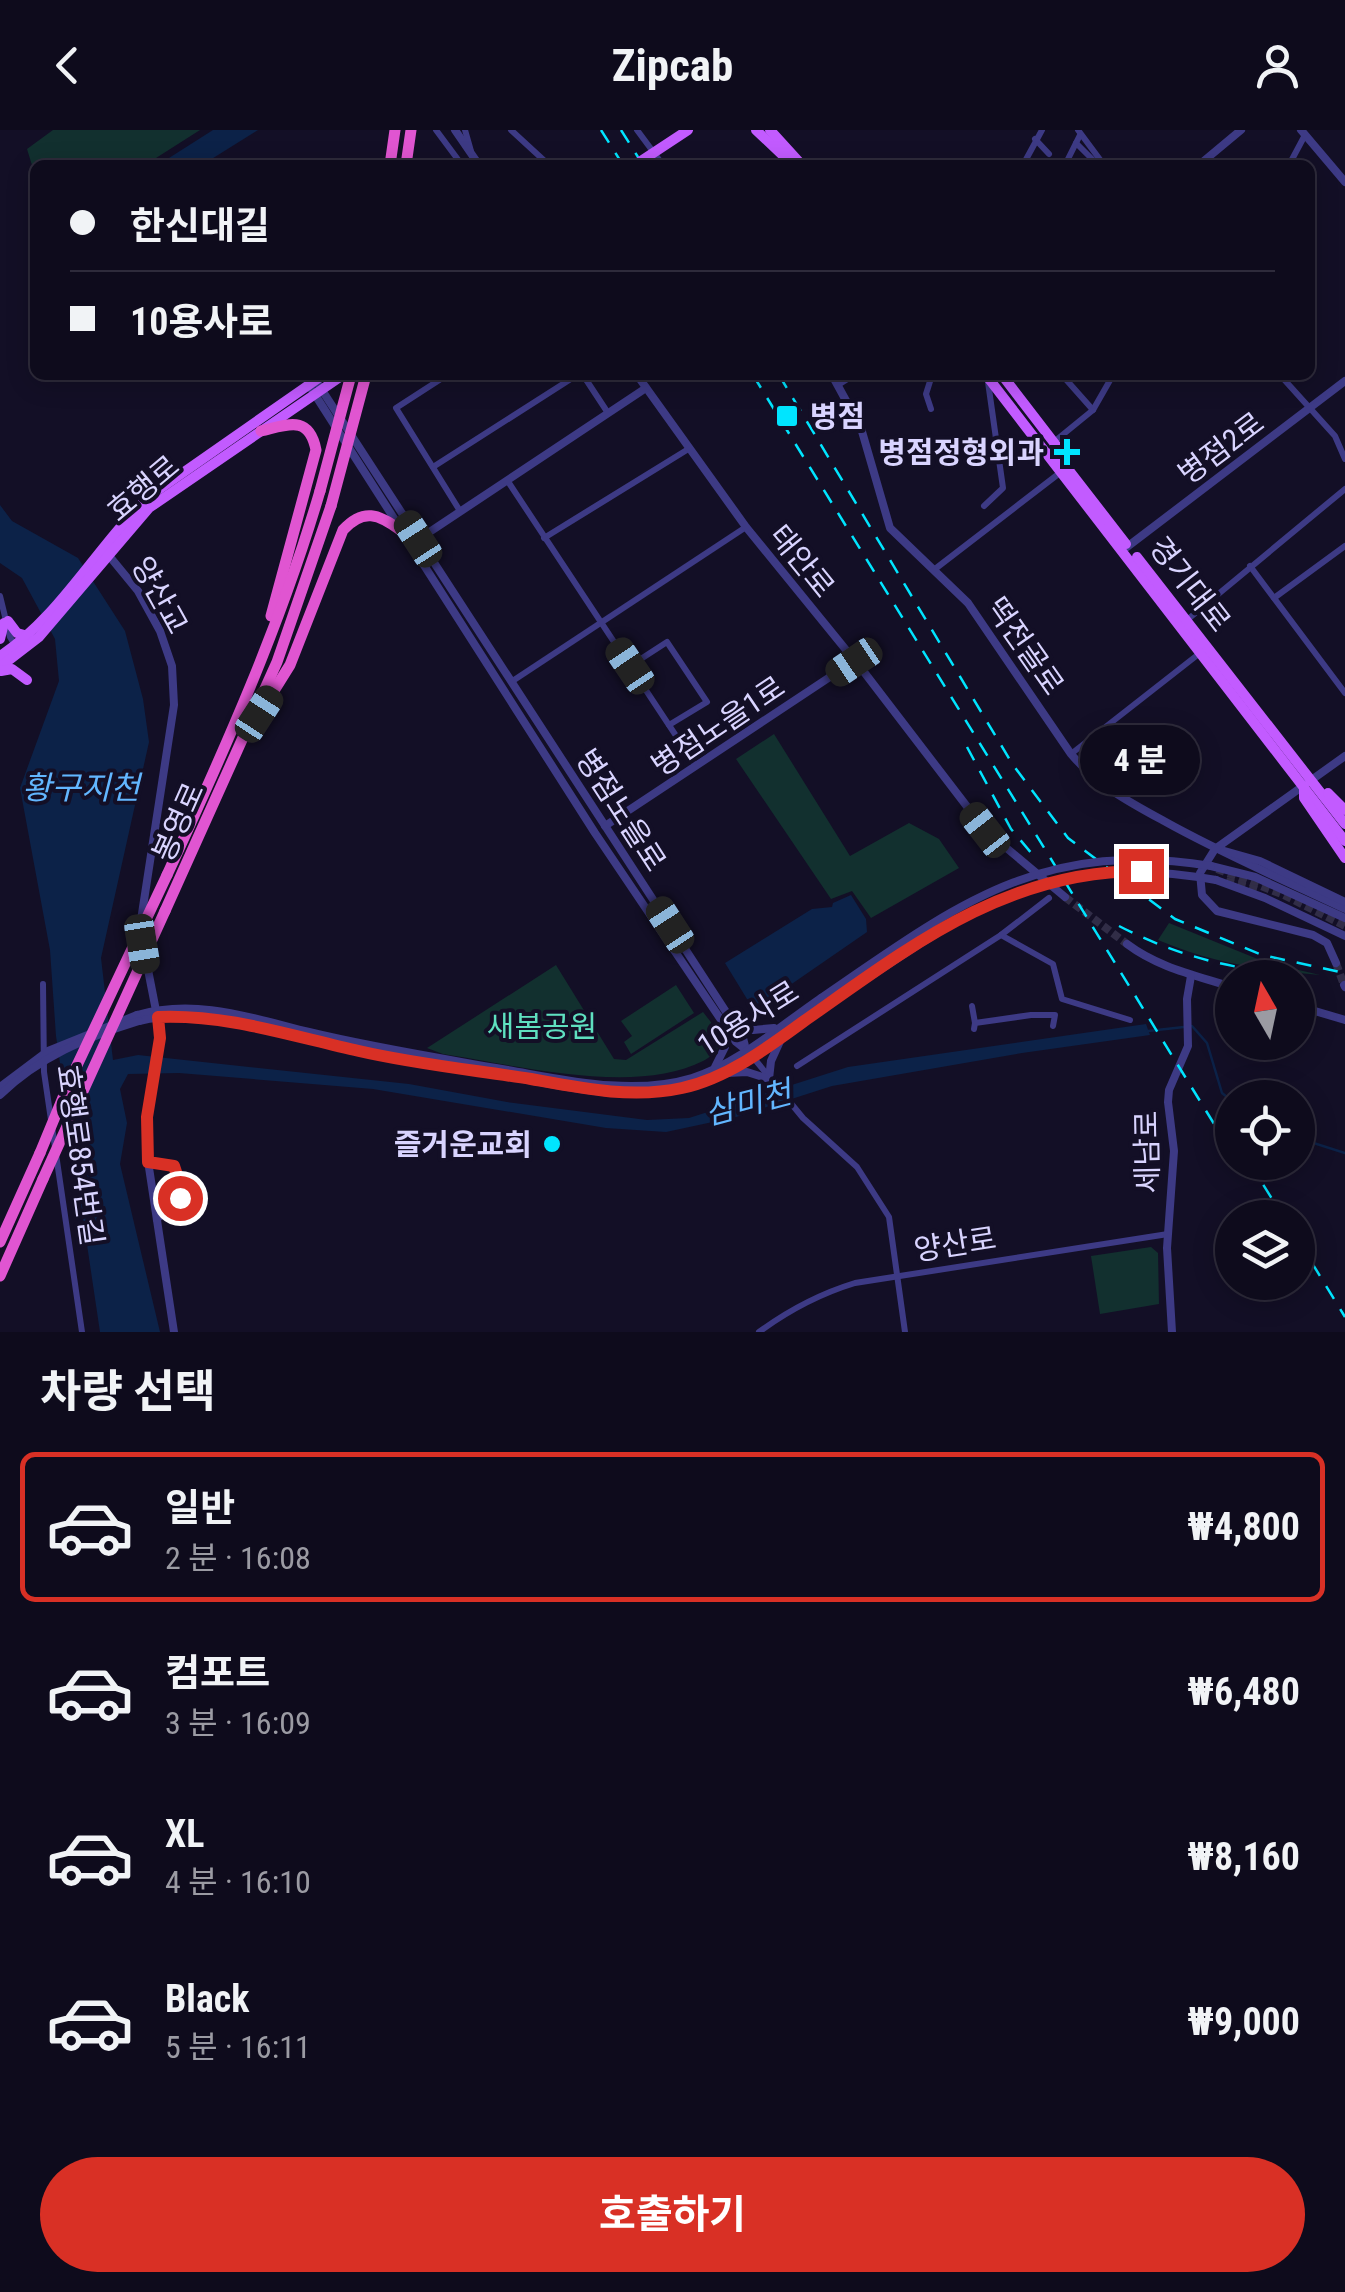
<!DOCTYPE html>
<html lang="ko">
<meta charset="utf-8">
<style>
:root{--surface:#0e0b1c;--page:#1c1929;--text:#f1f3f6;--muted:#9b9ba3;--line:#2e2b3b;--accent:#d93025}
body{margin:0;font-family:"Roboto Condensed","Noto Sans KR",sans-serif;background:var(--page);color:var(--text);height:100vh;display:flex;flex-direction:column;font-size:38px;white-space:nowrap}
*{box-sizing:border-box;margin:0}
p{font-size:32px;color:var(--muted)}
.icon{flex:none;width:55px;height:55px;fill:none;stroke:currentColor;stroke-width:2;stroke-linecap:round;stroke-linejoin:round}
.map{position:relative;height:1202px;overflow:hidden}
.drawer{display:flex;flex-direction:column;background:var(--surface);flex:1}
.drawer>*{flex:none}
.banner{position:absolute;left:30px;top:30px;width:1285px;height:220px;border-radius:15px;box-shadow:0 5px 25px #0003,0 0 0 2px var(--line);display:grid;align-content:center;height:220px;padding:0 40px;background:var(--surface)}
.needle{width:65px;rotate:351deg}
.controls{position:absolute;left:1215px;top:830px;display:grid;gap:20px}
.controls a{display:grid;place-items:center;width:100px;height:100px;border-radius:50%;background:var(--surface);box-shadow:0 5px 25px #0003,0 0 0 2px var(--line);font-size:50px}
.end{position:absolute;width:45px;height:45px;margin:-22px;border:12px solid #d93025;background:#fff;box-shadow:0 0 0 5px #fff}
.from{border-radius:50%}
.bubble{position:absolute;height:70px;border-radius:35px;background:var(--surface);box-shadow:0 5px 25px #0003,0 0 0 2px var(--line);font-size:32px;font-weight:700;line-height:70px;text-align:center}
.car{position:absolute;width:30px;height:60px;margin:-30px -15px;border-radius:12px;box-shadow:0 0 8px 2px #0007;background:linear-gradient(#222 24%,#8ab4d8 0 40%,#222 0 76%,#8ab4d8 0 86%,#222 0)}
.banner b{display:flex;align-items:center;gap:35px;height:95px;font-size:38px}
.banner b+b{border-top:2px solid var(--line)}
.banner i{width:25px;height:25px;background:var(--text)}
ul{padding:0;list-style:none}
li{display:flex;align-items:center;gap:30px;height:150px;margin:0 20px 15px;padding:0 20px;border:5px solid transparent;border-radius:15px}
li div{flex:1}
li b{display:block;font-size:38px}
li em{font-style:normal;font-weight:700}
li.active{border-color:var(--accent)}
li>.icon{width:90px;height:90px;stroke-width:1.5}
h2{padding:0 40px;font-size:45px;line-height:120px}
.primary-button{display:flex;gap:20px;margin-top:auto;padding:20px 40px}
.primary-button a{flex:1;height:115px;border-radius:60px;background:var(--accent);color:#fff;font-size:40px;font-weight:700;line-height:115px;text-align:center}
header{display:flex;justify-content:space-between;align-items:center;height:130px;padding:0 40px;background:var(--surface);font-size:45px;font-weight:700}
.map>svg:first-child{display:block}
.green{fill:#12302f}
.water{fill:#0c2248}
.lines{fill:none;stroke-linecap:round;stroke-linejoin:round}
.stream{stroke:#0c2248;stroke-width:2.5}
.tertiary-tunnel{stroke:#312d47;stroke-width:8;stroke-dasharray:8 4;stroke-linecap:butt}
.minor{stroke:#3d3a85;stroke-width:6}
.tertiary{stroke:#3d3a85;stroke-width:8}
.primary{stroke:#c25bff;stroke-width:10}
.trunk{stroke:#e055d1;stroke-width:11}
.rail{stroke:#00e5ff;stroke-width:2.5;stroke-dasharray:15 12;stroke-linecap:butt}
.tertiary-bridge{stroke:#3d3a85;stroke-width:8}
.primary-bridge{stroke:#c25bff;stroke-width:10}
.trunk-bridge{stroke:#e055d1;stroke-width:11}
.route{stroke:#d93025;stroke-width:12}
.poi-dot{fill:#00e5ff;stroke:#130f26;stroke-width:4}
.labels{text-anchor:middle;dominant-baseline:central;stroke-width:8;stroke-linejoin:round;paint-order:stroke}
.poi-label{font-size:30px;font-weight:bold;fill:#d9d4ff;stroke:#130f26;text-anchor:end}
.street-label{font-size:30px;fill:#d9d4ff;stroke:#130f26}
.park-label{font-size:30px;fill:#5fe0c0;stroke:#130f26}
.water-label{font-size:32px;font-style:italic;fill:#62b6ff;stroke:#130f26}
</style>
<header><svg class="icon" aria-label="back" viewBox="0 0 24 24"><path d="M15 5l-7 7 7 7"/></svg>Zipcab<svg class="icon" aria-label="person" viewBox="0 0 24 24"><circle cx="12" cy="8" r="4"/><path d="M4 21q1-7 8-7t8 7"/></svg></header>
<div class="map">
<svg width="1345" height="1202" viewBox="0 0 1345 1202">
<rect width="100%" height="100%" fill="#130f26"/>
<!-- green -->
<g class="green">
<polygon points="53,0 200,0 145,35 35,35 35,45 27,19"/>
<polygon points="774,604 850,726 909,693 939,709 959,738 871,788 852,761 831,769 736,629"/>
<path d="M1169,793L1265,832L1320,845C1259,839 1215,834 1158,810Z"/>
<path d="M556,835L614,929L626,930L703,882C708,889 718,899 720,908C722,918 711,927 703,931C635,966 516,935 443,924L427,918Z"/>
<polygon points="676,855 694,883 631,924 624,912 632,906 621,891"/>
<polygon points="1151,1117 1158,1123 1159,1174 1100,1184 1091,1126"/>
</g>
<!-- water -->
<g class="water">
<polygon points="213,0 258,0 202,35 158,35"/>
<polygon points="0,375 12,391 78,428 125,501 143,569 149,612 101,828 113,930 138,925 409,954 507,972 647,990 689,988 848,937 1146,894 1150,905 1022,923 832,956 736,987 666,1002 606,998 373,959 179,943 128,944 120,959 127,993 120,1034 160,1202 100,1202 56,906 50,820 20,658 59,551 55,509 22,448 0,433"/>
<polygon points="851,765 866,789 867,802 767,871 756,874 747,869 725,833 812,779 832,777 833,773"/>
</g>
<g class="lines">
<!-- stream -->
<g class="stream">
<polyline points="1192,896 1207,913 1222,963 1232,971"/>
<polyline points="1148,901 1184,897"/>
<polyline points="1298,1008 1345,1023"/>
</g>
<!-- tertiary-tunnel -->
<g class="tertiary-tunnel">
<polyline points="1217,739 1284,765 1345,796"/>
<polyline points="1226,751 1260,761"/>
<polyline points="1065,767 1127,814"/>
<polyline points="1336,833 1344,855"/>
</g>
<!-- minor -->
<g class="minor">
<polyline points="436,0 462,35"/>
<polyline points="465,0 471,21"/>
<polyline points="511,0 549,35"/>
<polyline points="637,0 663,35"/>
<polyline points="1078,0 1104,35"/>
<polyline points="1035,9 1049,24"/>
<polyline points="1076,13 1098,35"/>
<polyline points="1023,35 1042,0"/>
<polyline points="1065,35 1080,5"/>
<polyline points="1289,35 1305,5"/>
<polyline points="447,245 396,278 460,381"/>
<polyline points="583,245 608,283"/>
<polyline points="1062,245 1093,280"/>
<polyline points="1280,245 1335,306 1345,329"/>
<polyline points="838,255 854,245"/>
<polyline points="931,279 926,264 932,245"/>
<polyline points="1055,311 1093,280 1113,245"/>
<polyline points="433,337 577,245"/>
<polyline points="507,350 696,636"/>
<polyline points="984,376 1003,358 988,252"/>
<polyline points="544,408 690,318"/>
<polyline points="1250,436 1345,563"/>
<polyline points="935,439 1061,342"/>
<polyline points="0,466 10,507 16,517"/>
<polyline points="1274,468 1345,416"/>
<polyline points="1187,490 1345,359"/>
<polyline points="630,536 667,512 707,572 669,595"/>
<polyline points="511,552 746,397"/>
<polyline points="1071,624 1200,523"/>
<polyline points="1001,805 1053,834 1062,869 1130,890"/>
<polyline points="43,854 44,942 82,1202"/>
<polyline points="972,876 975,893"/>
<polyline points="974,899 975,893 1031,885 1055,885 1053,896"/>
<polyline points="752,926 803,988 857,1037 889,1087 905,1202"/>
<polyline points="797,936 1001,805 1049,768"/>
<polyline points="148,1031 173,1036 182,1060 172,1080 156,1090"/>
<path d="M759,1202C789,1180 819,1164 855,1153L1168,1104"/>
</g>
<!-- tertiary -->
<g class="tertiary">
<polyline points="455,0 479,35"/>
<polyline points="1301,0 1345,52"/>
<polyline points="1199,35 1241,0"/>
<polyline points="637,245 746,397 864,542 985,700 1065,767"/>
<path d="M832,245L861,298L890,398L968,473L1071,624C1097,655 1129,672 1164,691C1223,724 1284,750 1345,779"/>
<polyline points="316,251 743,908 746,920"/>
<polyline points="312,260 595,703 736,912 746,920"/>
<polyline points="416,411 646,258"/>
<polyline points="1123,420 1345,251"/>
<polyline points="106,422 138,461 160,501 172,536 174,575 141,790"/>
<polyline points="605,696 854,531"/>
<polyline points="1221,720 1260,731 1345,772"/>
<polyline points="1211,736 1255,747 1345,788"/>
<polyline points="1216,750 1265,768 1345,806"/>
<polyline points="141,804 160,901 147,987 148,1031 174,1202"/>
<path d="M1127,814C1159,838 1195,845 1232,857"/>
<polyline points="1336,833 1327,813 1313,805 1217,781 1202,765 1200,743 1215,719 1345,626"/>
<polyline points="1344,855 1345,857"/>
<polyline points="1298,876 1345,890"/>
<path d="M137,885C196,868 252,888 309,902C371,917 433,927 496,938C558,948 629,967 692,948C739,933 780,896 821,868"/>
<path d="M139,891C199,877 260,897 319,911C376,925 434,934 491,943C556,954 631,976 695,955C743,939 785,904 826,876"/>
<polyline points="735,893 753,900 774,898"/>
<polyline points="715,937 725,917 725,899"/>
<polyline points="727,943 747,942 769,949 771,931 781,909"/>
<polyline points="1172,1202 1167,1118 1174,1021 1168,972 1169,960 1188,916 1187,869 1191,846"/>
</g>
<!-- primary -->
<g class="primary">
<polyline points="756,0 793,35"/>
<polyline points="770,0 802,35"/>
<polyline points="986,245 1345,711"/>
<polyline points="1002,245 1062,323"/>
<polyline points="1054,321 1126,414"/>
<polyline points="1137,427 1345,694"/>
<polyline points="8,491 17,503 28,506"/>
<polyline points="0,509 4,493"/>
<path d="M0,526C62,485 97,415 151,365L323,245"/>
<polyline points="0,537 39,507 149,378 343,245"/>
<polyline points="1,541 12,539 27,550"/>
<polyline points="1304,656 1304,668 1345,728"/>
<polyline points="1328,663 1345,680"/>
</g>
<!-- trunk -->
<g class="trunk">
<polyline points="390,35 395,0"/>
<polyline points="406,35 411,0"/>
<path d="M261,301C287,295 309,284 316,320L271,486"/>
<path d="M265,575L290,535L343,400C363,378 379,384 400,400"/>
<path d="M167,745C225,619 281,494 320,361"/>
<polyline points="165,781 277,532 331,376"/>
<polyline points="0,1112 40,1023"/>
<polyline points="0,1146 43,1049"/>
</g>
<!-- rail -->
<g class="rail">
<polyline points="601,0 623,35"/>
<polyline points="621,0 643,35"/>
<polyline points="753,245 1232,1023"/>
<polyline points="779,245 1013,635 1068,708 1175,789 1262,825 1345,843"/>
<polyline points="967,617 1011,699 1038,731"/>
<path d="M1119,796C1175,825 1232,840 1295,844"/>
<polyline points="1249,1032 1284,1088"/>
<polyline points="1298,1110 1345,1187"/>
</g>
<!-- tertiary-bridge -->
<g class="tertiary-bridge">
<path d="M821,868C954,777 1039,708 1211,736"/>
<path d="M826,876C964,785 1040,718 1216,750"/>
<polyline points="0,957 48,921 137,885"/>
<path d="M0,965C39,927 87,907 139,891"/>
</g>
<!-- primary-bridge -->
<polyline class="primary-bridge" points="635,35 688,0"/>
<!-- trunk-bridge -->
<g class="trunk-bridge">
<polyline points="320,361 351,245"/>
<polyline points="331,376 366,245"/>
<polyline points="40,1023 71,948 167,745"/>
<polyline points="43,1049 165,781"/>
</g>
</g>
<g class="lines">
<!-- route -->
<path class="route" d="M180,1068L182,1060L174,1036L148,1032L147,987L160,908L158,887C227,884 291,906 359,921C415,934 474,940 531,949C580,958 632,969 682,958C728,948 770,916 807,889C912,815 1007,741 1141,741"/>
</g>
<!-- markers -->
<g class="poi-dot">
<rect x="775" y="274" width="24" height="24" rx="5"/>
<path d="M1062 307h10v10h10v10h-10v10h-10v-10h-10v-10h10z"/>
<circle cx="552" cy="1014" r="10"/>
</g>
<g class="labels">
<!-- poi labels -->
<g class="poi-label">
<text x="810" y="286" text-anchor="start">병점</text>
<text x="1044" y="322">병점정형외과</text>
<text x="532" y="1014">즐거운교회</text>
</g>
<!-- street labels -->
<g class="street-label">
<text transform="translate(1221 318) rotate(-37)">병점2로</text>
<text transform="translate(143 358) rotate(-40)">효행로</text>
<text transform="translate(802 431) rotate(51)">태안로</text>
<text transform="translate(1190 454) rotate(52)">경기대로</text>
<text transform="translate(160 465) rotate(61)">양산교</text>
<text transform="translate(1025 516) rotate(55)">떡전골로</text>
<text transform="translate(718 596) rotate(-34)">병점노을1로</text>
<text transform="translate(621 680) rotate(57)">병점노을로</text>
<text transform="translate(178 692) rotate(-66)">봉영로</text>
<text transform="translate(748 888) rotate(-32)">10용사로</text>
<text transform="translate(1147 1022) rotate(-91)">세남로</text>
<text transform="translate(80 1025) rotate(82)">효행로854번길</text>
<text transform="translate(955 1114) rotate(-9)">양산로</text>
</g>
<!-- park labels -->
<g class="park-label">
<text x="542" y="896">새봄공원</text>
</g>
<!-- water labels -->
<g class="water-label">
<text x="81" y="658">황구지천</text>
<text transform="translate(748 973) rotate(-15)">삼미천</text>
</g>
</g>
</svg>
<div class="controls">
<a><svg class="needle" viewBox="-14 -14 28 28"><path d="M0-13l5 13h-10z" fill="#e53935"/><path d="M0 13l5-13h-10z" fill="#9b9ba3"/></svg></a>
<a><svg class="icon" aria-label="locate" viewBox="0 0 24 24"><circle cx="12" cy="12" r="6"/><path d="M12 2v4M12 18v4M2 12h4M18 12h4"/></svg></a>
<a><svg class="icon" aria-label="layers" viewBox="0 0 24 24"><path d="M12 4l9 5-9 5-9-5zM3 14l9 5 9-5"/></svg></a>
</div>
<i class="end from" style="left:180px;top:1068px"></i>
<i class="end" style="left:1141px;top:741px"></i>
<div class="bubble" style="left:1080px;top:595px;width:120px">4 분</div>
<i class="car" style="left:418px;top:409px;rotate:327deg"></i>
<i class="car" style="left:854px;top:532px;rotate:236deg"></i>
<i class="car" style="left:630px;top:536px;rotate:326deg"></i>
<i class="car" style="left:259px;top:584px;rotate:33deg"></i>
<i class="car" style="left:985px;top:700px;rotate:322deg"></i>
<i class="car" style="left:670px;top:795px;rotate:327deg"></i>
<i class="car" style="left:142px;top:814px;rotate:171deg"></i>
<div class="banner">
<b><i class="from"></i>한신대길</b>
<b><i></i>10용사로</b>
</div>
</div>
<section class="drawer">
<h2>차량 선택</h2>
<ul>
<li class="active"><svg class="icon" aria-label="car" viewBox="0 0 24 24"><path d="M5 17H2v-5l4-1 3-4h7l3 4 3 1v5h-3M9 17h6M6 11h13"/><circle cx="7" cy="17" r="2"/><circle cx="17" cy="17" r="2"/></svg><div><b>일반</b><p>2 분 · 16:08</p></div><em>₩4,800</em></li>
<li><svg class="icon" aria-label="car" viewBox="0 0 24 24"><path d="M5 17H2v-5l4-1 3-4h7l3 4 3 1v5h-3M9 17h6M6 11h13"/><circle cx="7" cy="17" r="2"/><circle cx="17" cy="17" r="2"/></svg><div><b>컴포트</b><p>3 분 · 16:09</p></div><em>₩6,480</em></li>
<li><svg class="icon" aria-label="car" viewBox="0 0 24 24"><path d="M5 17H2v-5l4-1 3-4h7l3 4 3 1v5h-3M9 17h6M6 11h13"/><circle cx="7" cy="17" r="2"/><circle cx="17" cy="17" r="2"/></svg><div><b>XL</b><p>4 분 · 16:10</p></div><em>₩8,160</em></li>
<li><svg class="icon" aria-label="car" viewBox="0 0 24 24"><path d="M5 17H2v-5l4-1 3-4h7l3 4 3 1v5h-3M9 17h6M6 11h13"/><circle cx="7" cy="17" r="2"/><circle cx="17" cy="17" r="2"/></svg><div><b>Black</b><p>5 분 · 16:11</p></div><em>₩9,000</em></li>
</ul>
<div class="primary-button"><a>호출하기</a></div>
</section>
